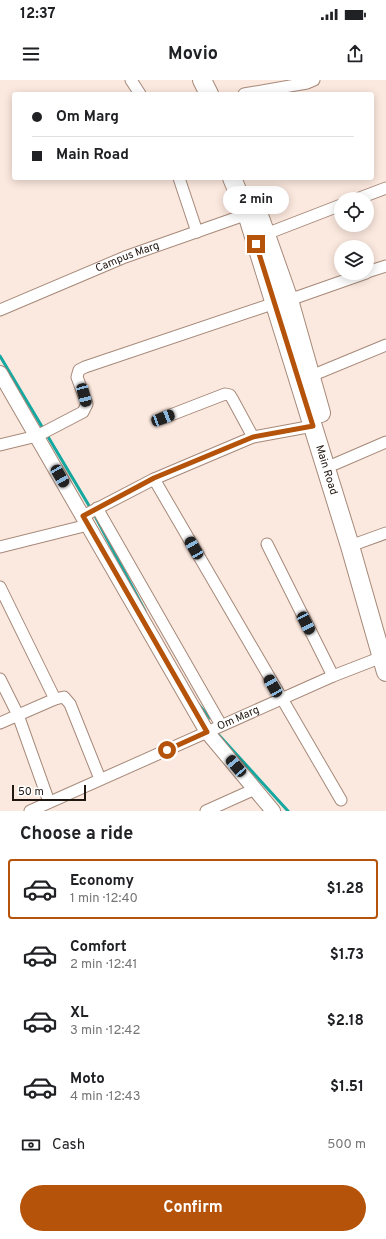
<!DOCTYPE html>
<meta charset="utf-8">
<style>
:root{--surface:#fff;--page:#f6f6f6;--text:#202124;--muted:#757577;--line:#e0e0e0;--accent:#b45309}
body{margin:0;font-family:Overpass,sans-serif;background:var(--page);color:var(--text);height:100vh;display:flex;flex-direction:column;font-size:15px;white-space:nowrap}
*{box-sizing:border-box;margin:0}
p{font-size:13px;color:var(--muted)}
.icon{flex:none;width:22px;height:22px;fill:none;stroke:currentColor;stroke-width:2;stroke-linecap:round;stroke-linejoin:round}
.map{position:relative;height:731px;overflow:hidden}
.details{display:flex;flex-direction:column;background:var(--surface);flex:1}
.details>*{flex:none}
.guide{position:absolute;left:12px;top:12px;width:362px;height:88px;border-radius:4px;box-shadow:0 2px 10px #0003;display:grid;align-content:center;height:88px;padding:0 20px;background:var(--surface)}
.tools{position:absolute;left:334px;top:112px;display:grid;gap:8px}
.tools a{display:grid;place-items:center;width:40px;height:40px;border-radius:50%;background:var(--surface);box-shadow:0 2px 10px #0003;font-size:20px}
.scale{position:absolute;left:12px;bottom:10px;width:74px;box-sizing:border-box;padding-left:4px;border:2px solid #211711;border-top:0;font-size:11px;line-height:14px;white-space:nowrap;color:#211711;-webkit-text-stroke:3px #fff;paint-order:stroke}
.end{position:absolute;width:18px;height:18px;margin:-9px;border:5px solid #b45309;background:#fff;box-shadow:0 0 0 2px #fff}
.from{border-radius:50%}
.bubble{position:absolute;height:28px;border-radius:14px;background:var(--surface);box-shadow:0 2px 10px #0003;font-size:13px;font-weight:700;line-height:28px;text-align:center}
.car{position:absolute;width:12px;height:24px;margin:-12px -6px;border-radius:5px;box-shadow:0 0 3px 1px #0007;background:linear-gradient(#222 24%,#8ab4d8 0 40%,#222 0 76%,#8ab4d8 0 86%,#222 0)}
.guide b{display:flex;align-items:center;gap:14px;height:38px;font-size:15px}
.guide b+b{border-top:1px solid var(--line)}
.guide i{width:10px;height:10px;background:var(--text)}
ul{padding:0;list-style:none}
li{display:flex;align-items:center;gap:12px;height:60px;margin:0 8px 6px;padding:0 12px;border:2px solid transparent;border-radius:4px}
li div{flex:1}
li b{display:block;font-size:15px}
li em{font-style:normal;font-weight:700}
li.active{border-color:var(--accent)}
li>.icon{width:36px;height:36px;stroke-width:1.5}
h2{padding:0 20px;font-size:18px;line-height:48px}
.pay{display:flex;align-items:center;gap:10px;height:44px;padding:0 20px;font-size:15px}
.pay p{margin-inline-start:auto}
.primary-button{display:flex;gap:8px;margin-top:auto;padding:8px 20px}
.primary-button a{flex:1;height:46px;border-radius:24px;background:var(--accent);color:#fff;font-size:16px;font-weight:700;line-height:46px;text-align:center}
.status{display:flex;justify-content:space-between;align-items:center;height:28px;padding:0 20px;background:var(--surface);direction:ltr}
.status svg{height:11px;fill:currentColor}
header{display:flex;justify-content:space-between;align-items:center;height:52px;padding:0 20px;background:var(--surface);font-size:18px;font-weight:700}
.map>svg:first-child{display:block}
.lines{fill:none;stroke-linecap:round;stroke-linejoin:round}
.stream{stroke:#15a8a0;stroke-width:3}
.minor-casing{stroke:#a68979;stroke-width:13}
.tertiary-casing{stroke:#a68979;stroke-width:16}
.primary-casing{stroke:#a68979;stroke-width:20}
.minor{stroke:#fff;stroke-width:11}
.tertiary{stroke:#fff;stroke-width:14}
.primary{stroke:#fff;stroke-width:18}
.route{stroke:#b45309;stroke-width:5}
.labels{text-anchor:middle;dominant-baseline:central;stroke-width:4;stroke-linejoin:round;paint-order:stroke}
.street-label{font-size:11px;fill:#211711;stroke:#fff}
</style>
<div class="status"><b>12:37</b><svg viewBox="0 0 49 12"><path d="M0 12V9h3v3zM5 12V6h3v6zM10 12V3h3v9zM15 12V0h3v12zM26 1h20v11H26zM47 4h2v5h-2z"/></svg></div>
<header><svg class="icon" aria-label="menu" viewBox="0 0 24 24"><path d="M4 6h16M4 12h16M4 18h16"/></svg>Movio<svg class="icon" aria-label="share" viewBox="0 0 24 24"><path d="M12 15V3M7 8l5-5 5 5M5 13v7h14v-7"/></svg></header>
<div class="map">
<svg width="386" height="731" viewBox="0 0 386 731">
<rect width="100%" height="100%" fill="#fbe8de"/>
<g class="lines">
<!-- stream -->
<g class="stream">
<polyline points="0,276 44,350"/>
<polyline points="47,355 91,429"/>
<polyline points="94,434 145,531"/>
<polyline points="198,624 210,638"/>
<polyline points="217,653 288,731"/>
</g>
<!-- minor casing -->
<g class="minor-casing">
<g id="minor">
<polyline points="131,0 140,14"/>
<polyline points="244,14 307,3 314,0"/>
<polyline points="179,98 197,152"/>
<polyline points="357,119 386,108"/>
<polyline points="266,154 341,125"/>
<polyline points="367,192 386,186"/>
<polyline points="289,220 366,193"/>
<path id="s1" d="M0,230L125,177L253,132"/>
<polyline points="311,296 386,265"/>
<polyline points="163,338 225,314 230,315 233,320 253,357"/>
<polyline points="313,346 253,357 154,399 341,720"/>
<polyline points="0,365 37,356 83,332 87,324 77,297 79,290 85,287 275,223"/>
<polyline points="335,384 386,362"/>
<polyline points="97,428 221,645"/>
<polyline points="83,436 154,399"/>
<polyline points="267,464 333,596"/>
<polyline points="350,466 386,453"/>
<polyline points="0,467 88,445"/>
<polyline points="0,507 55,619 0,643"/>
<polyline points="0,599 18,635 49,722"/>
<polyline points="55,619 64,617 70,624 100,699"/>
<path id="s2" d="M30,731L333,596L382,577"/>
<polyline points="206,731 255,709"/>
</g>
</g>
<!-- tertiary casing -->
<g class="tertiary-casing">
<polyline id="tertiary" points="0,293 207,652 273,731"/>
</g>
<!-- primary casing -->
<g class="primary-casing">
<g id="primary">
<polyline points="202,0 209,14"/>
<path id="s3" d="M232,98L247,134L350,466L386,592"/>
<polyline points="260,138 289,220 321,333"/>
</g>
</g>
<!-- minor -->
<use href="#minor" class="minor"/>
<!-- tertiary -->
<use href="#tertiary" class="tertiary"/>
<!-- primary -->
<use href="#primary" class="primary"/>
</g>
<g class="lines">
<!-- route -->
<polyline class="route" points="167,670 207,652 83,436 154,398 253,357 313,346 256,164"/>
</g>
<g class="labels">
<!-- street labels -->
<g class="street-label">
<text stroke="none"><textPath href="#s1" startOffset="138">Campus Marg</textPath></text>
<text stroke="none"><textPath href="#s3" startOffset="307">Main Road</textPath></text>
<text stroke="none"><textPath href="#s2" startOffset="228">Om Marg</textPath></text>
</g>
</g>
</svg>
<div class="tools">
<a><svg class="icon" aria-label="locate" viewBox="0 0 24 24"><circle cx="12" cy="12" r="6"/><path d="M12 2v4M12 18v4M2 12h4M18 12h4"/></svg></a>
<a><svg class="icon" aria-label="layers" viewBox="0 0 24 24"><path d="M12 4l9 5-9 5-9-5zM3 14l9 5 9-5"/></svg></a>
</div>
<div class="scale">50 m</div>
<i class="end from" style="left:167px;top:670px"></i>
<i class="end" style="left:256px;top:164px"></i>
<div class="bubble" style="left:223px;top:106px;width:66px">2 min</div>
<i class="car" style="left:84px;top:315px;rotate:165deg"></i>
<i class="car" style="left:163px;top:338px;rotate:69deg"></i>
<i class="car" style="left:60px;top:396px;rotate:150deg"></i>
<i class="car" style="left:194px;top:468px;rotate:330deg"></i>
<i class="car" style="left:306px;top:543px;rotate:153deg"></i>
<i class="car" style="left:273px;top:606px;rotate:330deg"></i>
<i class="car" style="left:236px;top:686px;rotate:320deg"></i>
<div class="guide">
<b><i class="from"></i>Om Marg</b>
<b><i></i>Main Road</b>
</div>
</div>
<section class="details">
<h2>Choose a ride</h2>
<ul>
<li class="active"><svg class="icon" aria-label="car" viewBox="0 0 24 24"><path d="M5 17H2v-5l4-1 3-4h7l3 4 3 1v5h-3M9 17h6M6 11h13"/><circle cx="7" cy="17" r="2"/><circle cx="17" cy="17" r="2"/></svg><div><b>Economy</b><p>1 min · 12:40</p></div><em>$1.28</em></li>
<li><svg class="icon" aria-label="car" viewBox="0 0 24 24"><path d="M5 17H2v-5l4-1 3-4h7l3 4 3 1v5h-3M9 17h6M6 11h13"/><circle cx="7" cy="17" r="2"/><circle cx="17" cy="17" r="2"/></svg><div><b>Comfort</b><p>2 min · 12:41</p></div><em>$1.73</em></li>
<li><svg class="icon" aria-label="car" viewBox="0 0 24 24"><path d="M5 17H2v-5l4-1 3-4h7l3 4 3 1v5h-3M9 17h6M6 11h13"/><circle cx="7" cy="17" r="2"/><circle cx="17" cy="17" r="2"/></svg><div><b>XL</b><p>3 min · 12:42</p></div><em>$2.18</em></li>
<li><svg class="icon" aria-label="car" viewBox="0 0 24 24"><path d="M5 17H2v-5l4-1 3-4h7l3 4 3 1v5h-3M9 17h6M6 11h13"/><circle cx="7" cy="17" r="2"/><circle cx="17" cy="17" r="2"/></svg><div><b>Moto</b><p>4 min · 12:43</p></div><em>$1.51</em></li>
</ul>
<div class="pay"><svg class="icon" aria-label="cash" viewBox="0 0 24 24"><path d="M3 7h18v10H3z"/><circle cx="12" cy="12" r="2"/></svg>Cash<p>500 m</p></div>
<div class="primary-button"><a>Confirm</a></div>
</section>
